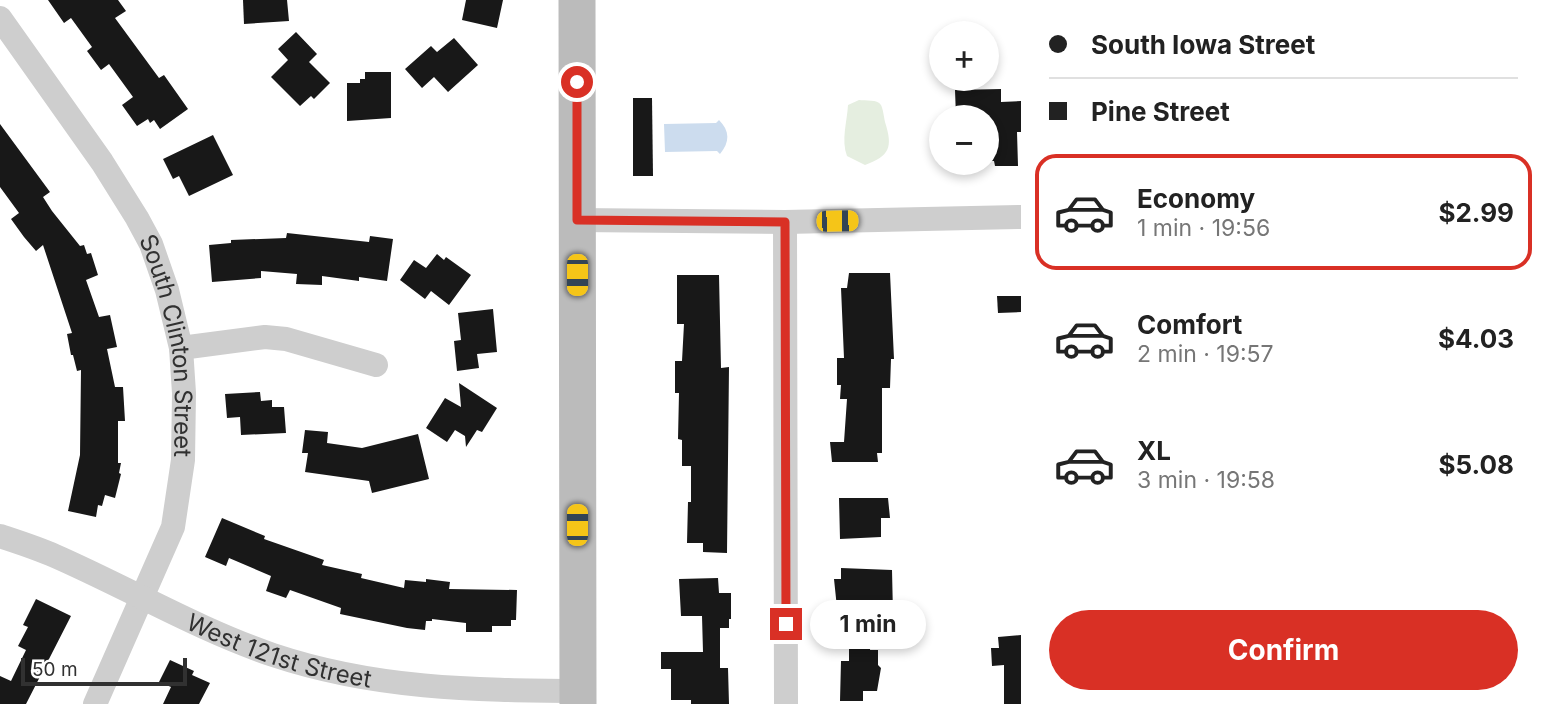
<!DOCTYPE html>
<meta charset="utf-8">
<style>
:root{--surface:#fff;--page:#f6f6f6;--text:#222;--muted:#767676;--line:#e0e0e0;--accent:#d93025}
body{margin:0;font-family:Inter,sans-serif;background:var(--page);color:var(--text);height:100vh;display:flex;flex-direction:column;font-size:26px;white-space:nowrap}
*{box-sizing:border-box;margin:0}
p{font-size:23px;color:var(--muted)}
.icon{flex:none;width:38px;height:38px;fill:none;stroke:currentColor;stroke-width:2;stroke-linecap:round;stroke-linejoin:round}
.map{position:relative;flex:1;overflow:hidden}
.side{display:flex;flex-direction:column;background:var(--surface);width:525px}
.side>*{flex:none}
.banner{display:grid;align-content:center;height:154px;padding:0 28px;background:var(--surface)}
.tools{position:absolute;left:929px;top:21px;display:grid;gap:14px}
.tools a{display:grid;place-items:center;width:70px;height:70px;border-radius:50%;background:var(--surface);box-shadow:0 4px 10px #0003;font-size:35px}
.scale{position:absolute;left:21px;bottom:18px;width:166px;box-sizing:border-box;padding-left:7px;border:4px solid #313131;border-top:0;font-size:19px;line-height:24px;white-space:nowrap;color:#313131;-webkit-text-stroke:5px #fff;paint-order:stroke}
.end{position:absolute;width:32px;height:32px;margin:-16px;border:9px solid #d93025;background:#fff;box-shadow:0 0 0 4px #fff}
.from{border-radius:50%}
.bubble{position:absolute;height:49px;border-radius:24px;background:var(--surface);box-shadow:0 4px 10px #0003;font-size:23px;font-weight:700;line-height:49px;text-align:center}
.car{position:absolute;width:21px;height:42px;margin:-21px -10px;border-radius:9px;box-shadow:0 0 5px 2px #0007;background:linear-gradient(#f5c518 24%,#345 0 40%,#f5c518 0 76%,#345 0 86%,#f5c518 0)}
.banner b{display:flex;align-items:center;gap:24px;height:66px;font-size:26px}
.banner b+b{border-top:2px solid var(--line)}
.banner i{width:18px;height:18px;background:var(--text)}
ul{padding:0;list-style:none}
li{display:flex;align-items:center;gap:21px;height:116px;margin:0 14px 10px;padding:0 14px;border:4px solid transparent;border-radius:21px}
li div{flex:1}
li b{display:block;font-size:26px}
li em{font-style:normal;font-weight:700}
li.selected{border-color:var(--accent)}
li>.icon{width:63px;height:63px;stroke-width:1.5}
.cta{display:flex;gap:14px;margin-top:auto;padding:14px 28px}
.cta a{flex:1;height:80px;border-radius:42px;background:var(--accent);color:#fff;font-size:28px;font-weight:700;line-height:80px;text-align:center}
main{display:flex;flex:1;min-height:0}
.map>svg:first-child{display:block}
.green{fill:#e5eee0}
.water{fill:#ccdcee}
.building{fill:#181818}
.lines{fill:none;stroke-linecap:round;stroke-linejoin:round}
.street{stroke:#cecece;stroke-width:24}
.secondary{stroke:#bbb;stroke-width:37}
.route{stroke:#d93025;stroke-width:9}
.labels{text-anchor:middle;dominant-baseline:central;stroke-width:7;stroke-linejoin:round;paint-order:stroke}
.street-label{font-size:24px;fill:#313131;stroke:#fff}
</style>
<main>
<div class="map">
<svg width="1021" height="704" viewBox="0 0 1021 704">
<rect width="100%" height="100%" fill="#fff"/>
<!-- green -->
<path class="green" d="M859,100C866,101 877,99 881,105C883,109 884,117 885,122C893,147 890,156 865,165L847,156C841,140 847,122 848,105Z"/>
<!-- water -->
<path class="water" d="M719,120C730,131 730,142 720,154L717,151L665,152L664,124L716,123Z"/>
<!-- building -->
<g class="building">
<polygon points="48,0 118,0 126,11 115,18 159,78 164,75 188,109 160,129 154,120 150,123 148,119 137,126 122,105 133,97 109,64 101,70 87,51 92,47 71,18 64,23"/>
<polygon points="243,0 287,0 289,21 244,24"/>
<polygon points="466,0 503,0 497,28 462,20"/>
<polygon points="296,32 317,54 309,62 330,83 314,99 311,96 300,106 271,77 288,60 278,49"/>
<polygon points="454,38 478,65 448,92 434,77 422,88 405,69 431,46 437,52"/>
<polygon points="365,72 391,72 391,118 347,121 347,83 360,83 360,79 365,79"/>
<polygon points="1001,89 1001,102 1021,101 1021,132 1017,132 1018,166 995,166 994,161 987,161 987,117 956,117 955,90"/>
<polygon points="633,98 652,98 653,176 633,176"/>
<polygon points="0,124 50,192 43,197 52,211 80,246 84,245 87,254 91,253 98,275 86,280 99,317 110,315 117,347 107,349 115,387 123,387 125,421 118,421 118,463 121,463 119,473 121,474 115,498 105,495 102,506 98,505 96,517 68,511 80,455 81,370 77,371 73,355 71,355 67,334 72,333 43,245 36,251 24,237 11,219 19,213 0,187"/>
<polygon points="213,135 233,175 189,196 179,176 173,179 163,159"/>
<polygon points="287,233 369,242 370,236 393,239 387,281 359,277 359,281 322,276 322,285 296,284 297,274 261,271 261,278 212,282 209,245 231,243 231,240 286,238"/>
<polygon points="437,254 444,260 446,257 471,275 449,305 431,291 425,299 400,280 414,260 426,268"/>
<polygon points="849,273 890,273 894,359 891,359 890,388 882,388 882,453 877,453 878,462 832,462 830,442 844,442 847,399 840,399 841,385 837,385 837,358 844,358 841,288 847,288"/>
<polygon points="677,275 719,275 721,368 729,367 727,553 703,552 703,543 687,543 688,502 691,502 691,466 682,466 682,440 678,439 679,393 675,393 675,361 682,361 684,324 677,324"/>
<polygon points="997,296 1021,296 1021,312 998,313"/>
<polygon points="493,309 497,352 477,354 479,368 457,371 454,341 461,340 458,313"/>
<polygon points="459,383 497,408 482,432 477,430 466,447 465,436 455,430 447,442 426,428 445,398 461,407"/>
<polygon points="260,392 261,401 272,400 272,407 284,407 286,433 241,435 240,417 227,418 225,394"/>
<polygon points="305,430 328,432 327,443 362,448 418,434 429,479 372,493 369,481 305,472 308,453 302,453"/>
<polygon points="839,498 888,498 890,518 881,518 881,537 840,539"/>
<polygon points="222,518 265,536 264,539 324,560 322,565 362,574 361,578 404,588 405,580 426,582 426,579 450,582 449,589 517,590 516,620 511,620 511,626 492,626 492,632 466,632 466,623 432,619 432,621 426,621 425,630 407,628 340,614 341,608 290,590 286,598 266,591 271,576 229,558 226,566 205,557"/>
<polygon points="841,568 892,570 893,614 873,615 870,650 878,650 878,665 881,668 877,691 863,691 863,701 840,701 841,661 849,661 849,626 839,627 834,579 841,579"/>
<polygon points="718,578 719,593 731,593 731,619 729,619 729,628 720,628 720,668 728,668 729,704 691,704 691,700 671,700 671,669 661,669 661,652 703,652 702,616 681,616 679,579"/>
<polygon points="36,599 71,616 26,704 0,704 0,676 11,681 26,650 18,646 28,627 23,625"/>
<polygon points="1021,635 1021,704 1004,704 1004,665 992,666 991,648 999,648 998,637"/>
<polygon points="170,660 194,671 192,675 210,683 199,704 163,704 171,687 159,682"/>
</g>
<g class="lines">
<!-- street -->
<g class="street">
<path id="s1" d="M0,18L102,162L137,218L151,244L167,290L181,348L184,393L183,460L173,527L95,704"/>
<polyline points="577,220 785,222 1021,217"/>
<polyline points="785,222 786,704"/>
<polyline points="181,348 265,337 286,339 376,365"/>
<path id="s2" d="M0,536C18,542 37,548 55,556C128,588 197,629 273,655C375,689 472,690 578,691"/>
</g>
<!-- secondary -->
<polyline class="secondary" points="577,0 578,704"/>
</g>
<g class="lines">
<!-- route -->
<polyline class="route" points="577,82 577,220 785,222 786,624"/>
</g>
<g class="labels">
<!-- street labels -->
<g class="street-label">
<text stroke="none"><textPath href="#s1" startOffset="376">South Clinton Street</textPath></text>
<text stroke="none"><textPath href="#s2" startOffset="303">West 121st Street</textPath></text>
</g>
</g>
</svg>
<div class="tools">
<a>+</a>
<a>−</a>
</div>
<div class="scale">50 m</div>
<i class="end from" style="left:577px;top:82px"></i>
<i class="end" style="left:786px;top:624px"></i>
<div class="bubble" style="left:810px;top:600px;width:116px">1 min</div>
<i class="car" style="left:837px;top:221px;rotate:89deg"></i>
<i class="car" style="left:577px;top:275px;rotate:180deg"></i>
<i class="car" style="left:577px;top:525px;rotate:0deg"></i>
</div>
<section class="side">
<div class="banner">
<b><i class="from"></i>South Iowa Street</b>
<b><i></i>Pine Street</b>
</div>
<ul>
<li class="selected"><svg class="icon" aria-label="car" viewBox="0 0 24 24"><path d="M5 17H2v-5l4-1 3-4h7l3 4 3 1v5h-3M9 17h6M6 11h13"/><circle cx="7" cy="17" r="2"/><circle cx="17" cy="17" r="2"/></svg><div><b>Economy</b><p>1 min · 19:56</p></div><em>$2.99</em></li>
<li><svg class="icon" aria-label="car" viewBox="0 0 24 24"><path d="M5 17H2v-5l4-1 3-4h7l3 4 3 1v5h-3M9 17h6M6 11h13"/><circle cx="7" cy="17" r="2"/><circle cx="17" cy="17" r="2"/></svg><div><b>Comfort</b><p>2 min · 19:57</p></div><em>$4.03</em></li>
<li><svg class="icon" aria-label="car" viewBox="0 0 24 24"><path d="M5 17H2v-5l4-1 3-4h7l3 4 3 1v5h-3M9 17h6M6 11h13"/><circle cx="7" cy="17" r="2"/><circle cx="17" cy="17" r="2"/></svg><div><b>XL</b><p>3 min · 19:58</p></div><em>$5.08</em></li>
</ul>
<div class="cta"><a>Confirm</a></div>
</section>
</main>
